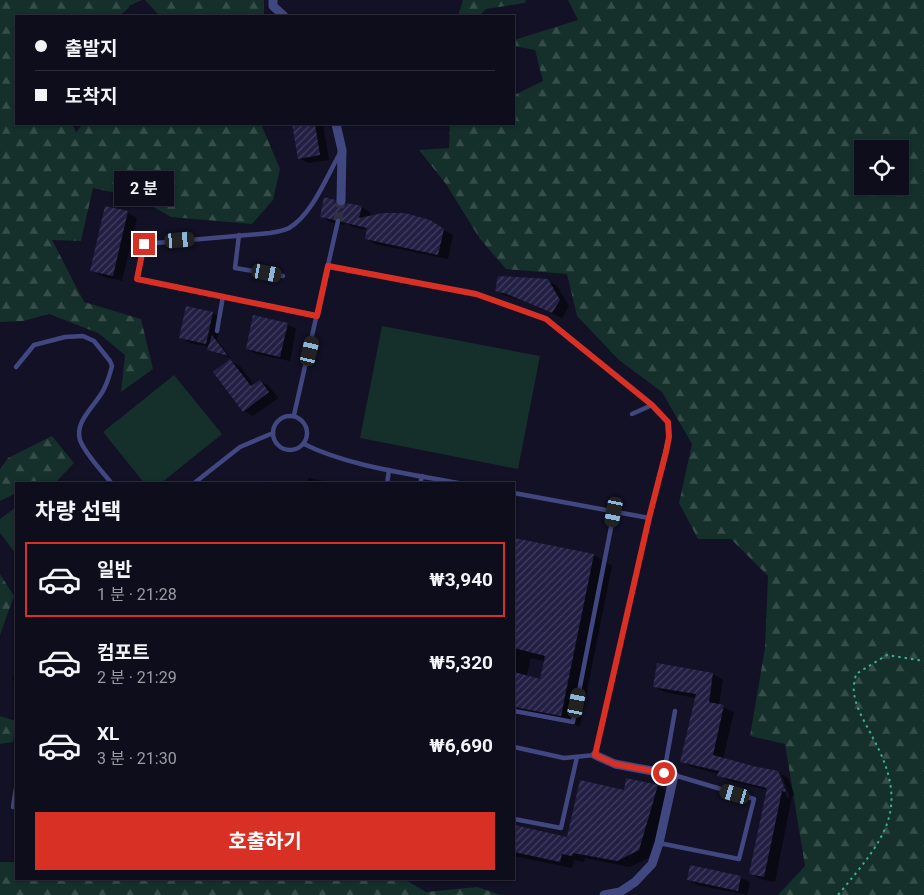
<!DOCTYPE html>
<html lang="ko">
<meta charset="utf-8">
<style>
:root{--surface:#0e0d1c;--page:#171625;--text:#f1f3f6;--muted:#9b9ca3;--line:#2e2d3b;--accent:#d93025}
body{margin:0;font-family:Roboto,"Noto Sans KR",sans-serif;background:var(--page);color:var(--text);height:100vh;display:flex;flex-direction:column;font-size:19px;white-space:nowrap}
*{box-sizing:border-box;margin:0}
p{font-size:16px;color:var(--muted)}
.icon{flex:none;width:28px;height:28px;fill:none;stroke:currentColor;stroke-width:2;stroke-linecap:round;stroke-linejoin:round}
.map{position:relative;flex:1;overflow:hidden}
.panel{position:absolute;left:15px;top:482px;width:500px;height:398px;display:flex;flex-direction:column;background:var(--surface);border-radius:0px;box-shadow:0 1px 4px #0004,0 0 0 1px var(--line)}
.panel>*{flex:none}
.top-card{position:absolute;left:15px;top:15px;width:500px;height:110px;border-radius:0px;box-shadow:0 1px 4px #0004,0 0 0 1px var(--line);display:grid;align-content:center;height:110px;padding:0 20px;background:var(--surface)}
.controls{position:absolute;left:854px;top:140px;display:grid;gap:10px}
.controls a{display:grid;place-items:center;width:55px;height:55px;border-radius:0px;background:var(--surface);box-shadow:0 1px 4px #0004,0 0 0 1px var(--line);font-size:25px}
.end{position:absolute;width:22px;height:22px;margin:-11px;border:6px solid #d93025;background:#fff;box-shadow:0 0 0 2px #fff}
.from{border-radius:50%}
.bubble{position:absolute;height:35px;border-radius:0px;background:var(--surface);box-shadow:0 1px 4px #0004,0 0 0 1px var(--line);font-size:16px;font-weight:700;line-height:35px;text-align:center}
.car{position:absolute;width:15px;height:30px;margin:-15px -8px;border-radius:6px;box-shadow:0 0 4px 1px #0007;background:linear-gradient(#222 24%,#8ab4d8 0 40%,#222 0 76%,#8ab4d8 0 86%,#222 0)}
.top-card b{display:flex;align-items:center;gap:18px;height:48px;font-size:19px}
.top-card b+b{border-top:1px solid var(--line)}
.top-card i{width:12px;height:12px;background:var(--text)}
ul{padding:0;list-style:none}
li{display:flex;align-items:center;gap:15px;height:75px;margin:0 10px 8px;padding:0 10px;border:2px solid transparent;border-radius:0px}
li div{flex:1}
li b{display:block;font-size:19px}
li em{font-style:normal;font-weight:700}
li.current{border-color:var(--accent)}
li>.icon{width:45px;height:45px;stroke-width:1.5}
h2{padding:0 20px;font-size:22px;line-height:60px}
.button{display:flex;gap:10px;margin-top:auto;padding:10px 20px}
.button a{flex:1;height:58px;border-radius:0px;background:var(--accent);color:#fff;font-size:20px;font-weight:700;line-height:58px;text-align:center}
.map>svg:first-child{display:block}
.forest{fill:url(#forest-firs);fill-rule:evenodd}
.pitch{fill:#152f2a}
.shadow{fill:#0007;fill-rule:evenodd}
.building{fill:url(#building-hatch)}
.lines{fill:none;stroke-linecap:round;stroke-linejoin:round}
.street-tunnel{stroke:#302f45;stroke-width:9;stroke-dasharray:9 4.5;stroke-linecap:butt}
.path{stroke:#3bae98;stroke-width:2;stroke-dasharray:2.5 4;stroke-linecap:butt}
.lane{stroke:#414780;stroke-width:4.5}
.street{stroke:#414780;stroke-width:9}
.route{stroke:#d93025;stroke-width:6}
</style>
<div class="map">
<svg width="924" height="895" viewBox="0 0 924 895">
<defs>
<pattern id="forest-firs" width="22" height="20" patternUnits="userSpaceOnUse" patternTransform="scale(1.25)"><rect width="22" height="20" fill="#152f2a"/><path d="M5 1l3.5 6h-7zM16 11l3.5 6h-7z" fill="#364d4a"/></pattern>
<pattern id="building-hatch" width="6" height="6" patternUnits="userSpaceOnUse" patternTransform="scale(1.25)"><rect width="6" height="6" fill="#221f44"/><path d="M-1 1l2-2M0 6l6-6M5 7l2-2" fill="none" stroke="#423f60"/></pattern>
</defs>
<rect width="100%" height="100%" fill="#121125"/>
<!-- forest -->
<g class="forest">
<polygon points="0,0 142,0 129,6 129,8 119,16 16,16 16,124 72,124 76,132 83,124 159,124 184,126 185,124 261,124 280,169 273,200 252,224 171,217 138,198 93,188 81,241 52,240 84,302 141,319 153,369 121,392 125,355 98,333 49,314 23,321 0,322"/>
<polygon points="145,0 264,0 264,16 160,16"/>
<polygon points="463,0 526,0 525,3 486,9 479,16 458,16"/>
<path d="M568,0H924V895H778L805,866L785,744L750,736L765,648L768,576L731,539H698L679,503L692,444L662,392L619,360L577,316L567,274L506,269L480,239L446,184L419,150L449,148L450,124H514V95L543,81L535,50L514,46V40L578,20ZM862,149H900V186H862Z"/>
<polygon points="52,436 74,463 54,484 16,484 16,493 0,501 0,469 8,458"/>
<polygon points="0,574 14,596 0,635"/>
<polygon points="0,716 16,721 13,742 0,744"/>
<polygon points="0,862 16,862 16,879 404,879 426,892 477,887 501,895 0,895"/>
</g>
<!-- pitch -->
<g class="pitch">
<polygon points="382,326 540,356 518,469 360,438"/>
<polygon points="174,375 222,434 160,484 145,484 103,432"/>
<polygon points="16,507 16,554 0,533 0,519"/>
</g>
<!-- shadow -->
<g class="shadow">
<polygon points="293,124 320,124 323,125 329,160 308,163 299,158"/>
<polygon points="334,201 345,207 362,207 371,213 370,217 430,222 453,235 448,259 375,244 366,239 368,230 353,227 346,223 344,225 330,222 321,216"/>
<polygon points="127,212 137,218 122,281 101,276 92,270"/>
<polygon points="547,280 557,286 569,306 562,318 518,299 505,296 496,290"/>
<polygon points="213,313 222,319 217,340 231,358 215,353 209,350 210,347 190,343 180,337"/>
<polygon points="287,324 296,329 290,361 257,354 247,349"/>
<polygon points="230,361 240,366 254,385 260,381 269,386 278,398 253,416 244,411"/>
<polygon points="308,478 339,484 307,484"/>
<path d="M514,539L593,555L612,566L580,726L514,714ZM531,658L545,661L541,680L526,677Z"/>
<path d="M658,664L713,674L723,680L719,705L734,712L723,759L777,772L788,778L795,796H792L775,882L760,879L750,873L767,790L729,781L719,775V774L692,767L682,761L696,698L664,692L654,686ZM778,774H781L790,797L787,798Z"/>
<polygon points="16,668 16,682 12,680"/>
<polygon points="658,786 669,793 651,857 629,867 585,858 584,862 574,860 572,868 514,856 514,827 568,838 625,791"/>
<polygon points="740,877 750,882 747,895 697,885 688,880"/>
</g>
<!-- building -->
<g class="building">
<polygon points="292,124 315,124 320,155 298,159"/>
<polygon points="324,197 335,200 336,204 340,207 344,206 347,203 362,206 359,218 383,213 405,213 430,220 444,229 438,255 365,239 367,228 342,222 341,218 338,217 334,220 320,217"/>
<polygon points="105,206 128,211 113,276 90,271"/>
<polygon points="498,276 548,279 560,300 552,313 507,294 495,291"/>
<polygon points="186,306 213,312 206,344 179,338"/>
<polygon points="253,315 288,323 280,357 246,349"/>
<polygon points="212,335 228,356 207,350"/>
<polygon points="230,359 251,386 260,380 269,392 243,412 213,372"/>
<polygon points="514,538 594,554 561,716 514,707 514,672 540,679 545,656 514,648"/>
<polygon points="657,663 713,673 709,702 724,705 713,755 753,766 778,771 786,792 782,791 764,877 749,874 767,788 717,776 719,771 680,762 696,694 653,687"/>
<polygon points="626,778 658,785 639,850 617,861 573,853 572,856 562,854 560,862 514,852 514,825 567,837 580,780 624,790"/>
<polygon points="690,865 741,876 738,891 687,880"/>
</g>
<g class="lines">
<!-- street-tunnel -->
<polyline class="street-tunnel" points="338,221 341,201"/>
<!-- path -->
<path class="path" d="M838,895C884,839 912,810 873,738C866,724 856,709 854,693C853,687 855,679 856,674L887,655L924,661"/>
<!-- lane -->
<g class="lane">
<polyline points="239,235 235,268 283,276"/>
<polyline points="329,266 476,294 546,319 652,405 668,422 669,437 649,518"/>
<path d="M317,316L137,279L144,244L270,233C276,232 283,231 289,228C312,215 327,176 340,153"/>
<polyline points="217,331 223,296"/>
<path d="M16,367L34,345L65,337L83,336L94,341L110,361L112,366C110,374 108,381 104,389C97,404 74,421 80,440C85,454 103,472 112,484"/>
<polyline points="632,414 652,405"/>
<polyline points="294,415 338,221"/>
<circle cx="290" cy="433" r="17"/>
<path d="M304,444C350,467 412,474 463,484"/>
<polyline points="193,484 240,447 273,433"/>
<polyline points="267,484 269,483"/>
<polyline points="387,484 389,470"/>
<polyline points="420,484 422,476"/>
<polyline points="514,493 649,518 595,755 564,758 514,747"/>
<polyline points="514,711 573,722 614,512"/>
<polyline points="664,773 675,711"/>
<polyline points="13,807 16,788"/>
<polyline points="514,819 561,828 577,757"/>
<polyline points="659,843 739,859 754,799 674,775"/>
</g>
<!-- street -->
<g class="street">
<polyline points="273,0 273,6 284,16"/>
<polyline points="336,124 342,150 341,201"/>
<polyline points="595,755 615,764 674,775 659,843 652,864 635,882 620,892 604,895"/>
</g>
</g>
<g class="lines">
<!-- route -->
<polyline class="route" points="144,244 137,279 317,316 328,266 476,294 546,319 652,405 668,422 669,437 666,452 649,518 595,755 615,764 664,773"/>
</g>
</svg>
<div class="controls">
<a><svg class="icon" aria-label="locate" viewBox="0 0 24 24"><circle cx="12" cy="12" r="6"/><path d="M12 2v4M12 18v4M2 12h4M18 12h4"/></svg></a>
</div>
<i class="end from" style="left:664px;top:773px"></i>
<i class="end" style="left:144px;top:244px"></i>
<div class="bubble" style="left:114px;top:171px;width:60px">2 분</div>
<i class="car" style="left:180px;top:240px;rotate:85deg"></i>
<i class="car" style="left:267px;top:273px;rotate:101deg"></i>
<i class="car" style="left:310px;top:351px;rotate:13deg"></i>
<i class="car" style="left:614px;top:512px;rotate:191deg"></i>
<i class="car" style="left:577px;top:703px;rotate:11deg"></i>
<i class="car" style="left:735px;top:794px;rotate:286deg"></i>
<div class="top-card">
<b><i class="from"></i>출발지</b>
<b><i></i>도착지</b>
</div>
<section class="panel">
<h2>차량 선택</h2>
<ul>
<li class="current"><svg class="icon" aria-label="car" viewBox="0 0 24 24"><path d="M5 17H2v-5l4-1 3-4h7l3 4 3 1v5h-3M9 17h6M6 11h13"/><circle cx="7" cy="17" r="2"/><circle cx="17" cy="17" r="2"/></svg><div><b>일반</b><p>1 분 · 21:28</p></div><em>₩3,940</em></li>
<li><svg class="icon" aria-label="car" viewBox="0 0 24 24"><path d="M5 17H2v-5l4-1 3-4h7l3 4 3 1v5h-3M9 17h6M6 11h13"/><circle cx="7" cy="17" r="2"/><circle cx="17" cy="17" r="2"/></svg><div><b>컴포트</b><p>2 분 · 21:29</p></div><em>₩5,320</em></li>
<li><svg class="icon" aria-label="car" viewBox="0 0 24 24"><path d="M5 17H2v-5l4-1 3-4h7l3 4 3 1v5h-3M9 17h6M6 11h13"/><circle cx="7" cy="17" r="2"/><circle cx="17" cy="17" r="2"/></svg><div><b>XL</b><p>3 분 · 21:30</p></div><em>₩6,690</em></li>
</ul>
<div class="button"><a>호출하기</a></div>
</section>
</div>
